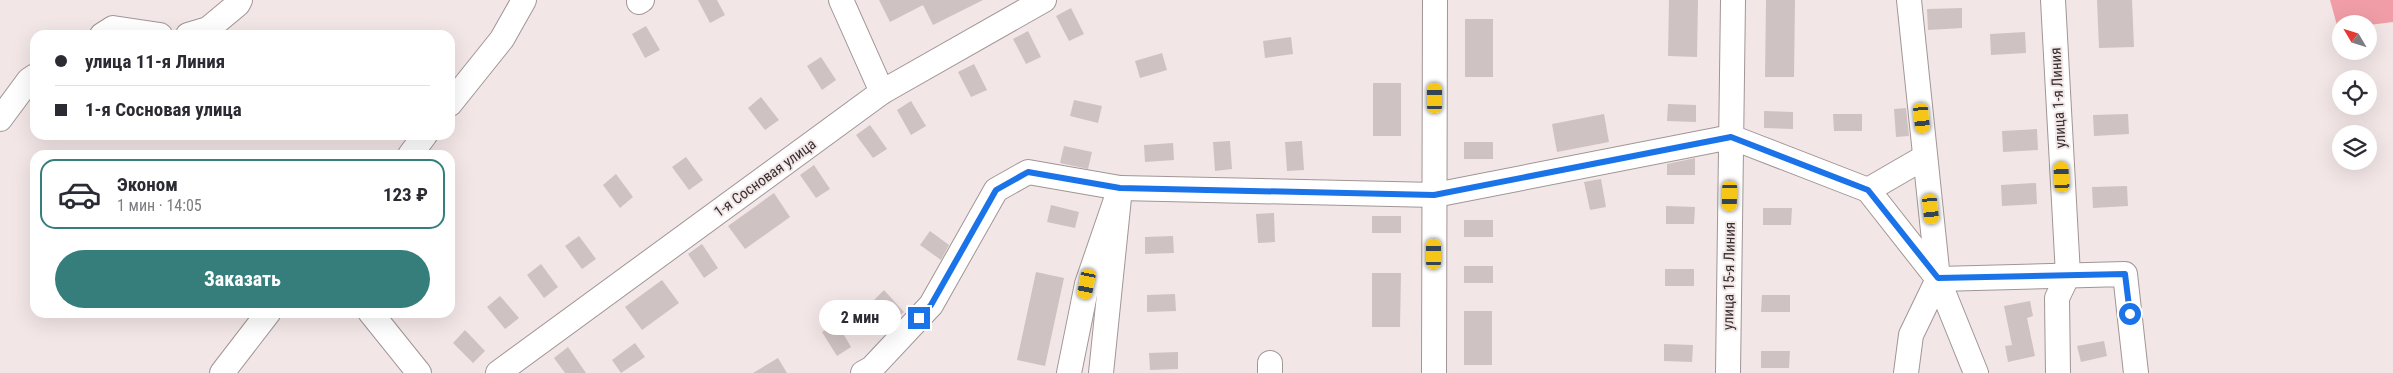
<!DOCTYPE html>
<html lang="ru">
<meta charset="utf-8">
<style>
:root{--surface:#fff;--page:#f2f2f3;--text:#2b2b33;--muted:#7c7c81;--line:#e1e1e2;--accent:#357e7c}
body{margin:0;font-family:"Roboto Condensed",sans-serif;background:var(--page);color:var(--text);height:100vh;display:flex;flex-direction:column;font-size:19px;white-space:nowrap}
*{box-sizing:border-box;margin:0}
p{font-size:16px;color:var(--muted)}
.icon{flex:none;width:28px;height:28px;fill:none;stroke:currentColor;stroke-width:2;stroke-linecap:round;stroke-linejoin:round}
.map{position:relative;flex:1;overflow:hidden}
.panel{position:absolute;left:30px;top:150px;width:425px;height:168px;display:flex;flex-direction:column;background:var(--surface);border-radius:15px;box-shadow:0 5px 20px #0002}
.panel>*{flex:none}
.top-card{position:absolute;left:30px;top:30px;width:425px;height:110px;border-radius:15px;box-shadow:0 5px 20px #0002;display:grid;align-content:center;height:110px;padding:0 25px;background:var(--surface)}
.needle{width:32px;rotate:308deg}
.fabs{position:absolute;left:2332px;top:15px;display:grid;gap:10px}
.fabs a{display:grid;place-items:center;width:45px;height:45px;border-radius:50%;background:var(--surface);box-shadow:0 5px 20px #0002;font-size:25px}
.end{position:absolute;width:22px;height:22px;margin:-11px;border:6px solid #1a73e8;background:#fff;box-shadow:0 0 0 2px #fff}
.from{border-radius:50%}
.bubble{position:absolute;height:35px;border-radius:18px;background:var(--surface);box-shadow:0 5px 20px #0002;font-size:16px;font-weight:700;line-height:35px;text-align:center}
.car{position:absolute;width:15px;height:30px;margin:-15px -8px;border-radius:6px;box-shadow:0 0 4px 1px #0007;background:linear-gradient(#f5c518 24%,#345 0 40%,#f5c518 0 76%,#345 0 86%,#f5c518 0)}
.top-card b{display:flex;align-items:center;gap:18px;height:48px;font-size:19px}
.top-card b+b{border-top:1px solid var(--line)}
.top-card i{width:12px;height:12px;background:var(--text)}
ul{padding:9px 0 0;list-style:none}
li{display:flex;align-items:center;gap:15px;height:70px;margin:0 10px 8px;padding:0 15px;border:2px solid transparent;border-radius:15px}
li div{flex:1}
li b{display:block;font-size:19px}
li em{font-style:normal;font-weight:700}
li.current{border-color:var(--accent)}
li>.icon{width:45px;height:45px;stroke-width:1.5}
.primary-button{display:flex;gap:10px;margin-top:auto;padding:10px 25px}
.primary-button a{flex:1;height:58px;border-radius:30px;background:var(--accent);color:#fff;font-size:20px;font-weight:700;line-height:58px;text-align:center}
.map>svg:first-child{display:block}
.forest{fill:#f09da7}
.building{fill:#cfc2c3}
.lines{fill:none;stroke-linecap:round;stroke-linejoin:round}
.minor-casing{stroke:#a19596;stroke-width:26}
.minor{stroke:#fff;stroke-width:24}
.route{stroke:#1a73e8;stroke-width:6}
.labels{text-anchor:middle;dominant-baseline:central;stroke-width:4;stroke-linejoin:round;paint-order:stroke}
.street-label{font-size:15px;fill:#363031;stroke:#f3e6e7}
</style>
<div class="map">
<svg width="2393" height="373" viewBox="0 0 2393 373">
<rect width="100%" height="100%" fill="#f3e6e7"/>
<!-- forest -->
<polygon class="forest" points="2330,0 2393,0 2393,22 2369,25 2341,24 2341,29 2338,29"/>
<!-- building -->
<g class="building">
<polygon points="698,0 717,0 725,15 710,23"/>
<polygon points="879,0 983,0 933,25 923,5 890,22"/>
<polygon points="1669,0 1698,0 1697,57 1668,56"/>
<polygon points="1766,0 1795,0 1794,77 1765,77"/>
<polygon points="2097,0 2132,0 2134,47 2099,48"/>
<polygon points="1071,8 1084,34 1069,41 1056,16"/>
<polygon points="1962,8 1962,28 1928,30 1927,9"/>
<rect x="1465" y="19" width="28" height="58"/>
<polygon points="646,26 660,50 645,58 632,34"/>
<polygon points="1028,31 1041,57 1026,64 1013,39"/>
<polygon points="2025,32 2026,53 1991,55 1990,34"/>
<polygon points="1291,37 1293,54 1265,58 1263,41"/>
<polygon points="1162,53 1167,70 1140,78 1135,61"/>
<polygon points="821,57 836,80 822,90 807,66"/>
<polygon points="974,64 987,90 971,97 958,72"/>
<rect x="1373" y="83" width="28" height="53"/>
<polygon points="761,97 779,120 765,130 748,108"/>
<polygon points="1074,100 1102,106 1098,123 1070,116"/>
<polygon points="911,101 926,126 911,135 897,110"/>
<polygon points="1668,104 1696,105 1696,122 1667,121"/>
<polygon points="1906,108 1909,136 1896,137 1894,109"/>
<polygon points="1764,111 1793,112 1793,129 1764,128"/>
<polygon points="1604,114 1609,142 1557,152 1552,124"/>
<polygon points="1833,114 1862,114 1862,131 1834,131"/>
<polygon points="2128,114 2129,134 2094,136 2093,115"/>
<polygon points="870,125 887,149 873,158 856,135"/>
<polygon points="2037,129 2038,150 2003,152 2002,131"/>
<polygon points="1230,141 1232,169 1215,171 1213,142"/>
<polygon points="1302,141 1304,170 1287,171 1285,142"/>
<rect x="1464" y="142" width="29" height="17"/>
<polygon points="1173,143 1174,160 1145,162 1144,145"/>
<polygon points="1064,146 1092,152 1088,169 1060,163"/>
<polygon points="686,157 703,180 689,190 672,167"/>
<polygon points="1695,158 1695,175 1667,175 1667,164"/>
<polygon points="814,165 830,189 816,198 800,175"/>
<polygon points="616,174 633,197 620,208 603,185"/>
<polygon points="1601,179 1606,207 1590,210 1584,182"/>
<polygon points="2036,183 2037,204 2002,206 2001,185"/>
<polygon points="2127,186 2128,206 2093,208 2092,187"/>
<polygon points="774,193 790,217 745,249 728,226"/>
<polygon points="1051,205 1079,212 1075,228 1047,222"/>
<polygon points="1666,206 1695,207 1694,224 1666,224"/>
<polygon points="1763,208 1792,208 1791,225 1763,225"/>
<polygon points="1274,213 1275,242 1258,243 1256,214"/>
<rect x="1372" y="216" width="29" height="17"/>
<rect x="1464" y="220" width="29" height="17"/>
<polygon points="930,231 949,245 941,260 920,245"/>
<polygon points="579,236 596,259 582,269 565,246"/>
<polygon points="1173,236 1174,253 1145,254 1145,237"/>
<polygon points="702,244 718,268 704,278 688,254"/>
<polygon points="541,264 558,287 544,298 527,275"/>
<rect x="1464" y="266" width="29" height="17"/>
<rect x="1665" y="269" width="29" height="17"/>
<polygon points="1036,272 1064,278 1045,366 1017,360"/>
<polygon points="1372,273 1401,273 1400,327 1372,327"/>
<polygon points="662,280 679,303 642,330 625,307"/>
<polygon points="884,290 904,312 891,323 872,302"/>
<polygon points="1175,294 1176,311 1147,312 1147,295"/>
<polygon points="1762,295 1790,295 1790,312 1761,312"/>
<polygon points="500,296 519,318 505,329 487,307"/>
<polygon points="2030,301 2033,316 2027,318 2035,356 2008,362 2005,346 2012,345 2004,306"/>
<rect x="1464" y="311" width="28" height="54"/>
<polygon points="837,323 851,347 837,356 822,332"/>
<polygon points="465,330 485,351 473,363 453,343"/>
<polygon points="2104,341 2107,356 2081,362 2077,346"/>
<polygon points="635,343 645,357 621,373 612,360"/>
<polygon points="1664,344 1693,345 1692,362 1664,361"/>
<polygon points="568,347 586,373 565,373 554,358"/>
<polygon points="1761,351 1790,351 1789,368 1761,368"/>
<polygon points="1178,352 1178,369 1150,370 1149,353"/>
<polygon points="778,358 787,373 753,373"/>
</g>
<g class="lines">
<!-- minor casing -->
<g class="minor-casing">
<g id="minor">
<polyline points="841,0 882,92"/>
<polyline points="2053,0 2068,275 2057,298 2058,373"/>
<polyline points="639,2 642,0"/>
<polyline points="102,35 113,28 160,35"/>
<polyline points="188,35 208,29 238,4 240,0"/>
<polyline points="450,104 502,39 524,0"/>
<polyline points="0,119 29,80 35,76"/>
<polyline points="410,155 425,135"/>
<polyline points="1868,190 1925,157"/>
<polyline points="1938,279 2125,274 2136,373"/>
<polyline points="370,312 419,373"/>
<polyline points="222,373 269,312"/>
<polyline points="498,373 882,92 1044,0"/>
<polyline points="863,373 872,368 931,305 996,190 1028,172 1120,188 1101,373"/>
<polyline points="1069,373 1087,284 1120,188 1435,195 1731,137 1868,190 1938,279 1976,373"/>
<polyline points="1270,373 1270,363"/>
<polyline points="1434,373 1435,0"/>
<polyline points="1728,373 1733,0"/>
<polyline points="1906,373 1911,335 1938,279 1909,0"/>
</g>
</g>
<!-- minor -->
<use href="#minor" class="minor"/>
</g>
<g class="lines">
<!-- route -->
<polyline class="route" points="919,318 931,305 996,190 1028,172 1120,188 1434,195 1731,137 1868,190 1938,278 2125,274 2130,314"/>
</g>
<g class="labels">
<!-- street labels -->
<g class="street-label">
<text transform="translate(2058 98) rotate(-93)">улица 1-я Линия</text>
<text transform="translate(765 178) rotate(-36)">1-я Сосновая улица</text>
<text transform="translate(1729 276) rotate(-89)">улица 15-я Линия</text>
</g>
</g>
</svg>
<div class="fabs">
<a><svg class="needle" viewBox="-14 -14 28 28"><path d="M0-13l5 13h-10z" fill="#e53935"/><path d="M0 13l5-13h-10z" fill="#7c7c81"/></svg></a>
<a><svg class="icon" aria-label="locate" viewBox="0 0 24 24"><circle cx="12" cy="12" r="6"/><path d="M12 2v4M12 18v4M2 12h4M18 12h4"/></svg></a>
<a><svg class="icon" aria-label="layers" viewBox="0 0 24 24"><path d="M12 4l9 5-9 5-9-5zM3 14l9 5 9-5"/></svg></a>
</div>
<i class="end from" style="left:2130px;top:314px"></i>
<i class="end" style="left:919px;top:318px"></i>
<div class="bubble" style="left:819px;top:300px;width:82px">2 мин</div>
<i class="car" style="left:1435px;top:98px;rotate:0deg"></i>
<i class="car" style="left:1922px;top:118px;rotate:174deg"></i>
<i class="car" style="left:2062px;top:177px;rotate:357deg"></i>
<i class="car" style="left:1730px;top:196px;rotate:181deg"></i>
<i class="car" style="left:1931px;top:209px;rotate:174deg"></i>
<i class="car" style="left:1434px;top:254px;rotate:0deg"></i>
<i class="car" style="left:1087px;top:284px;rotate:191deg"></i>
<div class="top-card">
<b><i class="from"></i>улица 11-я Линия</b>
<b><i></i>1-я Сосновая улица</b>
</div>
<section class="panel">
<ul>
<li class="current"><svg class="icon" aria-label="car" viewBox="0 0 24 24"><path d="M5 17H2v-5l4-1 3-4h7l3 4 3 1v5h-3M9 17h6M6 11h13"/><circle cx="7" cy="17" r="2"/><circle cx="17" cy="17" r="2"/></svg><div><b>Эконом</b><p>1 мин · 14:05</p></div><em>123 ₽</em></li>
</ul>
<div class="primary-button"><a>Заказать</a></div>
</section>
</div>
